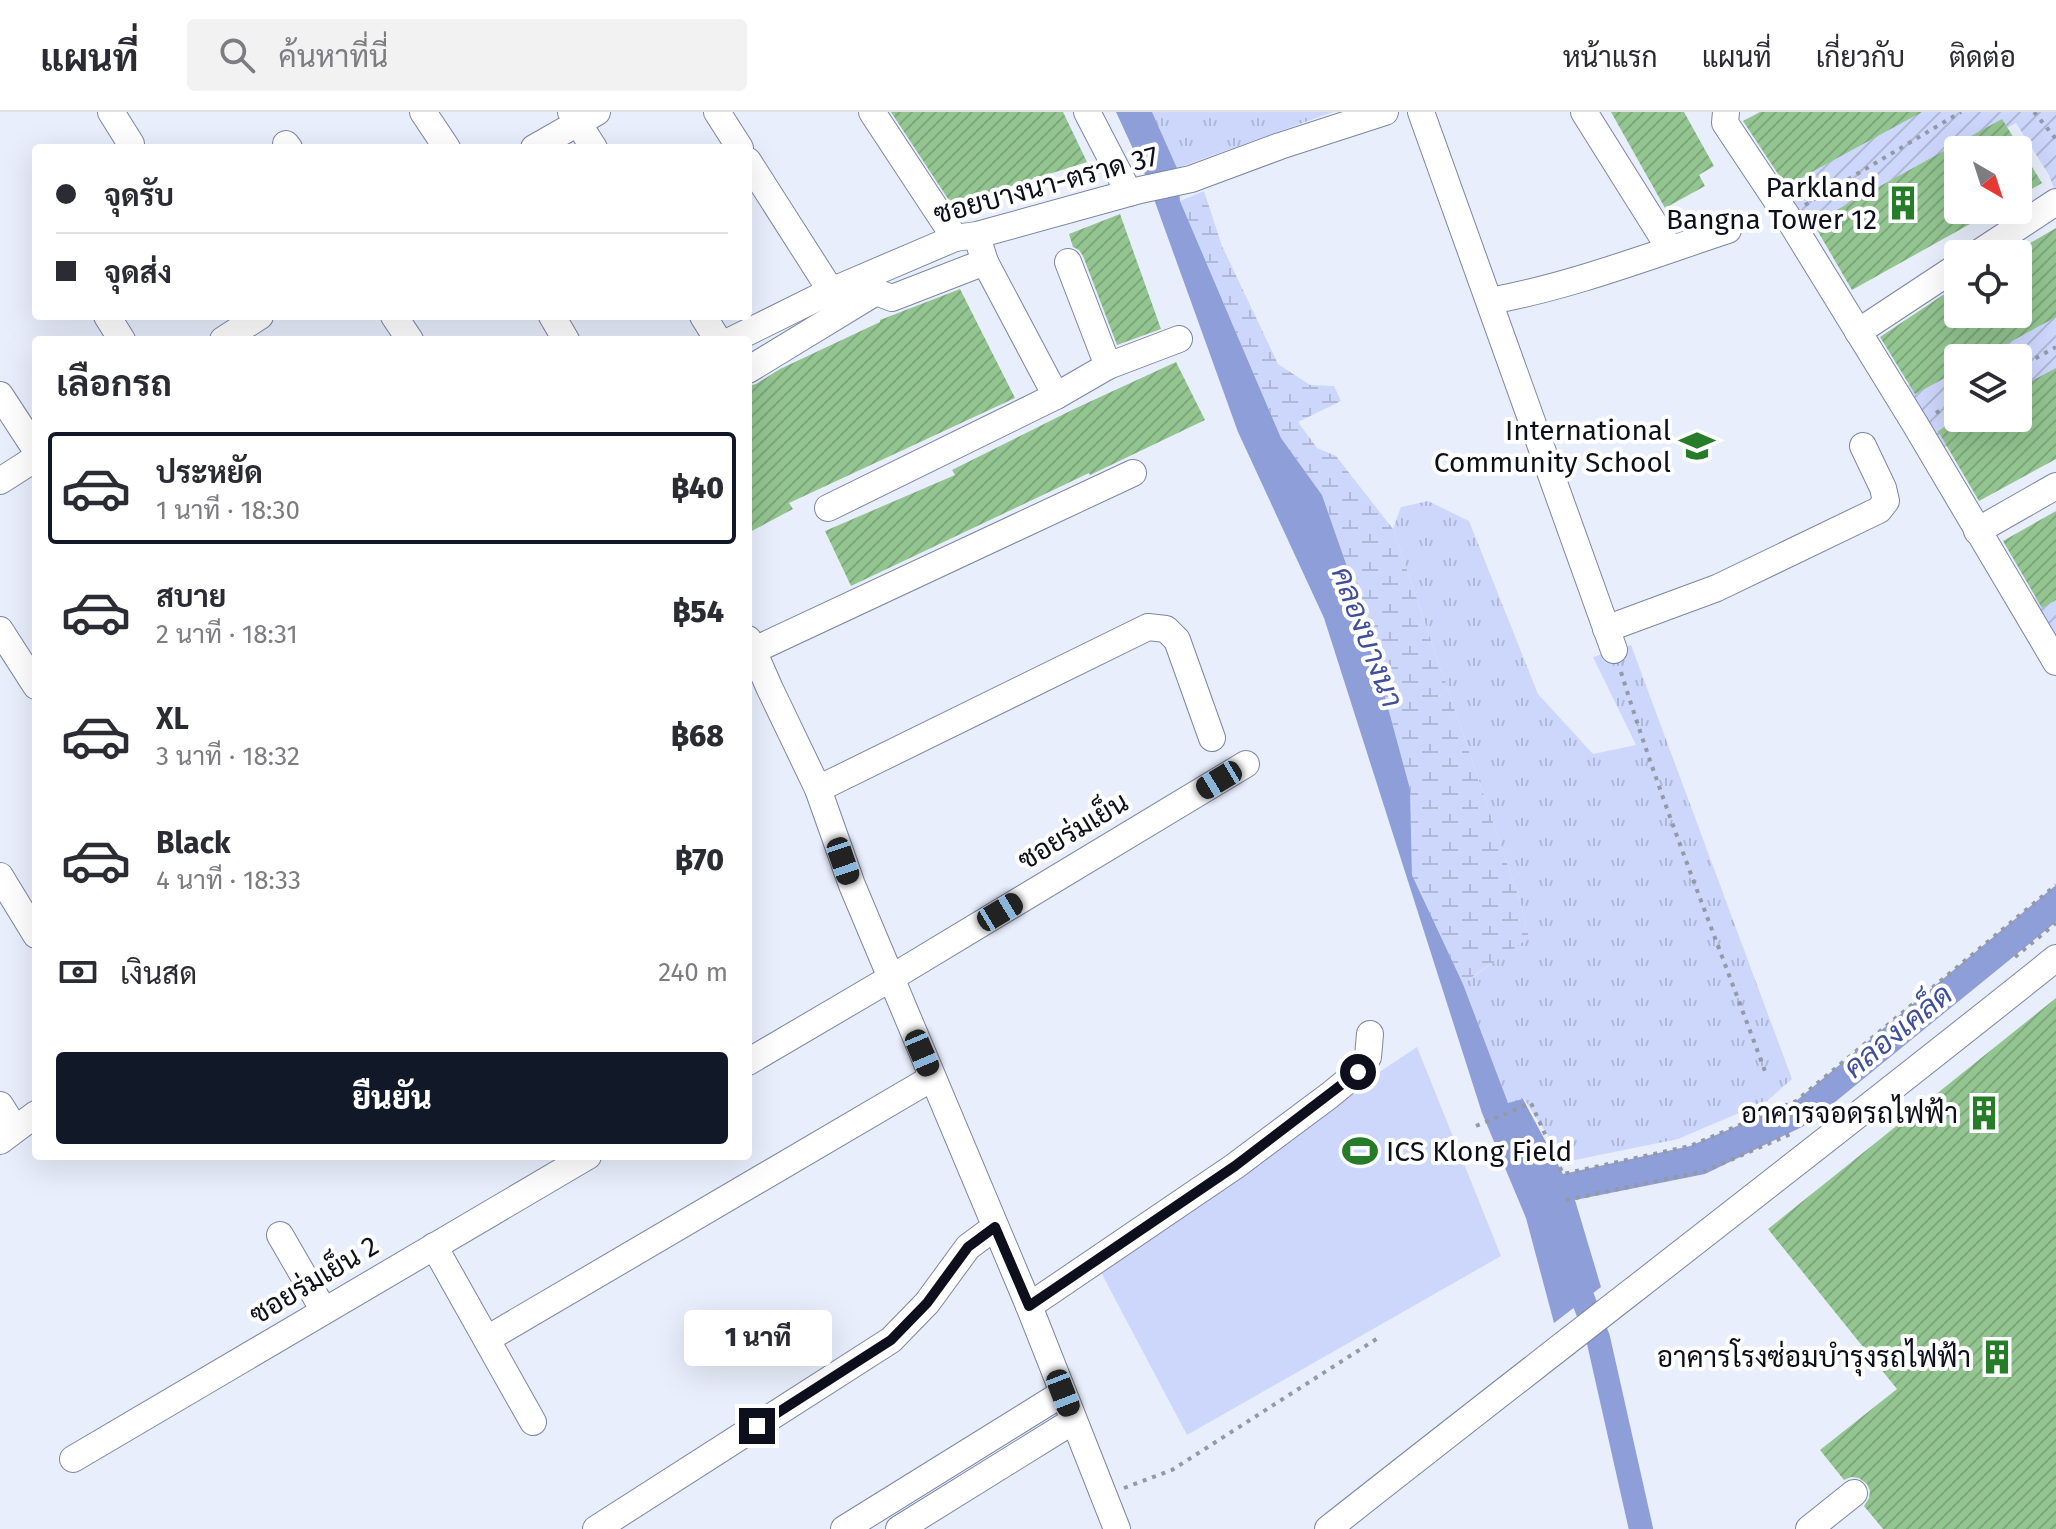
<!DOCTYPE html>
<html lang="th">
<meta charset="utf-8">
<style>
:root{--surface:#fff;--page:#f2f2f3;--text:#2b2b33;--muted:#7c7c81;--line:#e1e1e2;--accent:#111827}
body{margin:0;font-family:"Fira Sans",Sarabun,sans-serif;background:var(--page);color:var(--text);height:100vh;display:flex;flex-direction:column;font-size:30px;white-space:nowrap}
*{box-sizing:border-box;margin:0}
p{font-size:26px;color:var(--muted)}
.icon{flex:none;width:44px;height:44px;fill:none;stroke:currentColor;stroke-width:2;stroke-linecap:round;stroke-linejoin:round}
.map{position:relative;flex:1;overflow:hidden}
.panel{position:absolute;left:32px;top:224px;width:720px;height:824px;display:flex;flex-direction:column;background:var(--surface);border-radius:8px;box-shadow:0 8px 32px #0002}
.panel>*{flex:none}
.banner{position:absolute;left:32px;top:32px;width:720px;height:176px;border-radius:8px;box-shadow:0 8px 32px #0002;display:grid;align-content:center;height:176px;padding:0 24px;background:var(--surface)}
.needle{width:52px;rotate:141deg}
.buttons{position:absolute;left:1944px;top:24px;display:grid;gap:16px}
.buttons a{display:grid;place-items:center;width:88px;height:88px;border-radius:8px;background:var(--surface);box-shadow:0 8px 32px #0002;font-size:40px}
.end{position:absolute;width:36px;height:36px;margin:-18px;border:10px solid #0d101c;background:#fff;box-shadow:0 0 0 4px #fff}
.from{border-radius:50%}
.bubble{position:absolute;height:56px;border-radius:8px;background:var(--surface);box-shadow:0 8px 32px #0002;font-size:26px;font-weight:800;line-height:56px;text-align:center}
.car{position:absolute;width:24px;height:48px;margin:-24px -12px;border-radius:10px;box-shadow:0 0 6px 2px #0007;background:linear-gradient(#222 24%,#8ab4d8 0 40%,#222 0 76%,#8ab4d8 0 86%,#222 0)}
.banner b{display:flex;align-items:center;gap:28px;height:76px;font-size:30px}
.banner b+b{border-top:2px solid var(--line)}
.banner i{width:20px;height:20px;background:var(--text)}
ul{padding:0;list-style:none}
li{display:flex;align-items:center;gap:24px;height:112px;margin:0 16px 12px;padding:0 8px;border:4px solid transparent;border-radius:8px}
li div{flex:1}
li b{display:block;font-size:30px}
li em{font-style:normal;font-weight:800}
li.selected{border-color:var(--accent)}
li>.icon{width:72px;height:72px;stroke-width:1.5}
h2{padding:0 24px;font-size:36px;line-height:96px}
.pay{display:flex;align-items:center;gap:20px;height:88px;padding:0 24px;font-size:30px}
.pay p{margin-inline-start:auto}
.action{display:flex;gap:16px;margin-top:auto;padding:16px 24px}
.action a{flex:1;height:92px;border-radius:8px;background:var(--accent);color:#fff;font-size:32px;font-weight:800;line-height:92px;text-align:center}
header{display:flex;align-items:center;gap:48px;box-sizing:border-box;height:112px;padding:0 40px;background:var(--surface);border-bottom:2px solid var(--line)}
header strong{font-size:38px}
nav{display:flex;gap:44px;margin-inline-start:auto;font-size:28px}
.search{width:560px;height:72px;background:var(--page);display:flex;align-items:center;gap:20px;box-sizing:border-box;padding:0 28px;border-radius:8px;color:var(--muted);font-size:30px}
.map>svg:first-child{display:block}
.grass{fill:url(#grass-tufts)}
.wetland{fill:url(#wetland-marsh)}
.garden{fill:url(#garden-furrows)}
.pitch{fill:#cdd7fb}
.water{fill:#8e9ed9}
.lines{fill:none;stroke-linecap:round;stroke-linejoin:round}
.canal{stroke:#8e9ed9;stroke-width:24}
.building{fill:url(#building-hatch)}
.minor-casing{stroke:#7c85a5;stroke-width:28}
.path{stroke:#9499a6;stroke-width:4;stroke-dasharray:4 6;stroke-linecap:butt}
.minor{stroke:#fff;stroke-width:26}
.route{stroke:#0d101c;stroke-width:10}
.labels{text-anchor:middle;dominant-baseline:central;stroke-width:8;stroke-linejoin:round;paint-order:stroke}
.street-label{font-size:28px;fill:#0d101c;stroke:#fff}
.poi-label{font-size:28px;fill:#0d101c;stroke:#fff;text-anchor:end}
.water-label{font-size:30px;font-style:italic;fill:#414f98;stroke:#fff}
</style>
<header>
<strong>แผนที่</strong>
<div class="search"><svg class="icon" aria-label="search" viewBox="0 0 24 24"><circle cx="10" cy="10" r="6"/><path d="M15 15l6 6"/></svg>ค้นหาที่นี่</div>
<nav><a>หน้าแรก</a><a>แผนที่</a><a>เกี่ยวกับ</a><a>ติดต่อ</a></nav>
</header>
<div class="map">
<svg width="2056" height="1417" viewBox="0 0 2056 1417">
<defs>
<pattern id="grass-tufts" width="24" height="20" patternUnits="userSpaceOnUse" patternTransform="scale(2)"><rect width="24" height="20" fill="#cdd7fb"/><path d="M3 7l-1-3M5 7V3M7 7l1-3M15 17l-1-3M17 17v-4M19 17l1-3" fill="none" stroke="#afb8d7"/></pattern>
<pattern id="wetland-marsh" width="20" height="14" patternUnits="userSpaceOnUse" patternTransform="scale(2)"><rect width="20" height="14" fill="#cdd7fb"/><path d="M1 5h8M5 5V1M11 12h8M15 12V8" fill="none" stroke="#afb8d7"/></pattern>
<pattern id="garden-furrows" width="10" height="10" patternUnits="userSpaceOnUse" patternTransform="scale(2)"><rect width="10" height="10" fill="#cdd7fb"/><path d="M-1 1l2-2M0 10L10 0M9 11l2-2" fill="none" stroke="#afb8d7"/></pattern>
<pattern id="building-hatch" width="6" height="6" patternUnits="userSpaceOnUse" patternTransform="scale(2)"><rect width="6" height="6" fill="#93c591"/><path d="M-1 1l2-2M0 6l6-6M5 7l2-2" fill="none" stroke="#7ea87c"/></pattern>
</defs>
<rect width="100%" height="100%" fill="#e9eefc"/>
<!-- grass -->
<g class="grass">
<polygon points="1152,0 1333,0 1177,56"/>
<polygon points="1428,389 1469,409 1538,582 1593,642 1636,633 1593,545 1631,533 1792,967 1767,989 1678,1027 1565,1050 1524,987 1508,992 1463,872 1529,825 1521,792 1393,417 1401,395"/>
</g>
<!-- wetland -->
<path class="wetland" d="M1204,79L1222,134L1278,252L1310,273L1334,274L1341,289L1298,310L1317,336L1336,344L1393,417L1521,792L1529,825C1508,842 1484,855 1463,872L1412,763L1410,677L1360,492L1322,383L1281,326L1180,89Z"/>
<!-- garden -->
<g class="garden">
<polygon points="1893,0 2056,0 2056,82 2049,63 2016,11 1966,38 1958,38 1958,42 1810,123 1775,75"/>
<polygon points="2056,188 2056,270 2018,292 2018,246 1958,246 1958,306 1994,306 1938,339 1900,278"/>
<polygon points="2056,473 2056,543 2025,492"/>
</g>
<!-- pitch -->
<polygon class="pitch" points="1417,935 1501,1144 1187,1323 1095,1149"/>
<!-- water -->
<polygon class="water" points="1116,0 1152,0 1177,56 1180,89 1281,326 1322,383 1360,492 1410,677 1412,763 1463,872 1508,991 1523,987 1563,1062 1690,1034 1796,989 2056,773 2056,810 1808,1012 1705,1062 1575,1088 1601,1175 1554,1211 1526,1106 1482,1001 1324,506 1238,320 1146,65"/>
<g class="lines">
<!-- canal -->
<polyline class="canal" points="1573,1161 1598,1226 1641,1417"/>
</g>
<!-- building -->
<g class="building">
<polygon points="891,0 1063,0 1087,50 952,93"/>
<polygon points="1611,0 1684,0 1714,54 1699,63 1705,74 1665,96"/>
<polygon points="1760,0 1922,0 1786,74 1743,9"/>
<polygon points="2002,7 2042,71 2018,85 2018,38 1958,38 1958,98 1995,98 1852,178 1813,111"/>
<polygon points="1120,102 1161,217 1117,233 1083,144 1079,138 1073,135 1069,122"/>
<polygon points="2056,116 2056,205 1981,246 1958,246 1958,259 1915,282 1880,225 1958,173 1958,202 2018,202 2018,138"/>
<polygon points="960,177 1015,286 789,391 793,397 748,421 748,274 756,272 780,257 880,210 880,208"/>
<polygon points="1176,250 1205,308 1090,363 1089,361 851,474 825,419 955,363 952,358 1074,297"/>
<polygon points="2056,256 2056,347 1979,389 1938,319 1962,306 2018,306 2018,276"/>
<polygon points="2056,399 2056,488 2042,496 2003,429"/>
<polygon points="2056,886 2056,1417 1883,1417 1864,1394 1869,1386 1870,1379 1867,1372 1859,1366 1851,1365 1844,1368 1820,1338 1897,1277 1768,1117"/>
</g>
<g class="lines">
<!-- minor casing -->
<g class="minor-casing">
<g id="minor">
<polyline points="111,0 131,32"/>
<polyline points="423,0 447,36"/>
<polyline points="571,0 594,36"/>
<polyline points="717,0 740,36"/>
<polyline points="872,0 955,126"/>
<polyline points="1087,0 1129,81"/>
<polyline points="1421,0 1614,538"/>
<polyline points="1584,0 1670,137"/>
<polyline points="1726,0 1725,11 1787,104 1915,312 2056,550"/>
<polyline points="286,32 289,36"/>
<polyline points="534,36 597,0"/>
<polyline points="748,49 831,179"/>
<polyline points="980,134 985,150 1056,284"/>
<polyline points="1977,142 2056,90"/>
<polyline points="1068,150 1108,254"/>
<path d="M1490,189C1572,174 1649,144 1728,118"/>
<polyline points="107,204 122,228"/>
<polyline points="394,204 410,228"/>
<polyline points="552,204 566,228"/>
<polyline points="703,204 718,228"/>
<polyline points="1858,220 1958,154"/>
<polyline points="223,228 260,204"/>
<polyline points="732,228 831,179 955,126 977,123 1140,78 1191,67 1280,34 1385,0"/>
<polyline points="748,258 876,180 892,186 985,150"/>
<polyline points="0,283 36,338"/>
<polyline points="0,369 36,346"/>
<polyline points="828,396 1056,284 1108,254 1179,227"/>
<polyline points="1977,419 2056,374"/>
<polyline points="1606,517 1717,476 1879,398 1886,389 1883,376 1863,334"/>
<polyline points="0,518 36,574"/>
<polyline points="748,527 770,577 818,677 852,773 1029,1194 1117,1417"/>
<polyline points="748,541 1133,361"/>
<polyline points="818,677 1148,515 1166,517 1177,528 1212,626"/>
<polyline points="0,764 36,823"/>
<polyline points="748,950 891,866 1246,652"/>
<polyline points="0,993 15,1017"/>
<polyline points="0,1029 36,1002"/>
<polyline points="280,1123 324,1199"/>
<polyline points="434,1134 533,1310"/>
<polyline points="1029,1194 1235,1054 1330,983 1358,960 1368,945 1370,922"/>
<polyline points="487,1227 932,966"/>
<polyline points="73,1347 588,1044"/>
<polyline points="596,1417 891,1228 927,1191 968,1135 995,1115"/>
<polyline points="844,1417 1063,1281"/>
<polyline points="899,1417 1073,1309"/>
<path d="M1328,1417C1570,1226 1815,1039 2056,846"/>
<polyline points="1809,1417 1854,1381"/>
</g>
</g>
<!-- path -->
<g class="path">
<polyline points="2034,0 2056,27"/>
<polyline points="1805,93 1961,0"/>
<polyline points="2018,256 2056,235"/>
<polyline points="1936,301 1958,288"/>
<path d="M1621,560C1663,696 1717,828 1766,962"/>
<polyline points="2015,845 2056,811"/>
<polyline points="1476,1014 1531,991 1563,1062 1690,1034 1796,989 2056,773"/>
<polyline points="1566,1088 1705,1059 1793,1021"/>
<polyline points="1124,1376 1172,1358 1378,1226"/>
</g>
<!-- minor -->
<use href="#minor" class="minor"/>
</g>
<g class="lines">
<!-- route -->
<polyline class="route" points="757,1314 891,1228 927,1191 968,1135 995,1115 1029,1194 1235,1054 1358,960"/>
</g>
<!-- icons -->
<defs>
<g id="building-bare" transform="scale(2.76)"><path d="M-4-6H4V6H1V3H-1V6H-4ZM-2.5-4.3h1.7v1.8h-1.7ZM.8-4.3h1.7v1.8H.8ZM-2.5-1h1.7V.8h-1.7ZM.8-1h1.7V.8H.8Z" fill="#267c29" stroke="#fff" stroke-width="2.5" paint-order="stroke"/></g>
<g id="school-bare" transform="scale(2.76)"><path d="M0-5L7-2L0 1L-7-2ZM-4 1L0 2.5L4 1V4Q0 6-4 4Z" fill="#267c29" stroke="#fff" stroke-width="2.5" paint-order="stroke"/></g>
<g id="stadium-bare" transform="scale(2.76)"><path d="M0-5a6.5 5 0 1 0 0 10a6.5 5 0 1 0 0-10ZM-3.5-1.8h7v3.6h-7Z" fill="#267c29" stroke="#fff" stroke-width="2.5" paint-order="stroke"/></g>
</defs>
<g fill-rule="evenodd">
<use href="#building-bare" x="1903" y="91"/>
<use href="#school-bare" x="1697" y="334"/>
<use href="#building-bare" x="1984" y="1001"/>
<use href="#stadium-bare" x="1360" y="1039"/>
<use href="#building-bare" x="1997" y="1245"/>
</g>
<g class="labels">
<!-- street labels -->
<g class="street-label">
<text transform="translate(1046 73) rotate(-15)">ซอยบางนา-ตราด 37</text>
<text transform="translate(1073 719) rotate(-31)">ซอยร่มเย็น</text>
<text transform="translate(314 1168) rotate(-31)">ซอยร่มเย็น 2</text>
</g>
<!-- poi labels -->
<g class="poi-label">
<text x="1877" y="75">Parkland<tspan x="1877" dy="32">Bangna Tower 12</tspan></text>
<text x="1671" y="318">International<tspan x="1671" dy="32">Community School</tspan></text>
<text x="1958" y="1001">อาคารจอดรถไฟฟ้า</text>
<text x="1386" y="1039" text-anchor="start">ICS Klong Field</text>
<text x="1971" y="1245">อาคารโรงซ่อมบำรุงรถไฟฟ้า</text>
</g>
<!-- water labels -->
<g class="water-label">
<text transform="translate(1367 525) rotate(69)">คลองบางนา</text>
<text transform="translate(1898 919) rotate(-39)">คลองเคล็ด</text>
</g>
</g>
</svg>
<div class="buttons">
<a><svg class="needle" viewBox="-14 -14 28 28"><path d="M0-13l5 13h-10z" fill="#e53935"/><path d="M0 13l5-13h-10z" fill="#7c7c81"/></svg></a>
<a><svg class="icon" aria-label="locate" viewBox="0 0 24 24"><circle cx="12" cy="12" r="6"/><path d="M12 2v4M12 18v4M2 12h4M18 12h4"/></svg></a>
<a><svg class="icon" aria-label="layers" viewBox="0 0 24 24"><path d="M12 4l9 5-9 5-9-5zM3 14l9 5 9-5"/></svg></a>
</div>
<i class="end from" style="left:1358px;top:960px"></i>
<i class="end" style="left:757px;top:1314px"></i>
<div class="bubble" style="left:684px;top:1198px;width:148px">1 นาที</div>
<i class="car" style="left:1219px;top:668px;rotate:239deg"></i>
<i class="car" style="left:843px;top:749px;rotate:161deg"></i>
<i class="car" style="left:1000px;top:800px;rotate:59deg"></i>
<i class="car" style="left:922px;top:941px;rotate:157deg"></i>
<i class="car" style="left:1063px;top:1281px;rotate:159deg"></i>
<div class="banner">
<b><i class="from"></i>จุดรับ</b>
<b><i></i>จุดส่ง</b>
</div>
<section class="panel">
<h2>เลือกรถ</h2>
<ul>
<li class="selected"><svg class="icon" aria-label="car" viewBox="0 0 24 24"><path d="M5 17H2v-5l4-1 3-4h7l3 4 3 1v5h-3M9 17h6M6 11h13"/><circle cx="7" cy="17" r="2"/><circle cx="17" cy="17" r="2"/></svg><div><b>ประหยัด</b><p>1 นาที · 18:30</p></div><em>฿40</em></li>
<li><svg class="icon" aria-label="car" viewBox="0 0 24 24"><path d="M5 17H2v-5l4-1 3-4h7l3 4 3 1v5h-3M9 17h6M6 11h13"/><circle cx="7" cy="17" r="2"/><circle cx="17" cy="17" r="2"/></svg><div><b>สบาย</b><p>2 นาที · 18:31</p></div><em>฿54</em></li>
<li><svg class="icon" aria-label="car" viewBox="0 0 24 24"><path d="M5 17H2v-5l4-1 3-4h7l3 4 3 1v5h-3M9 17h6M6 11h13"/><circle cx="7" cy="17" r="2"/><circle cx="17" cy="17" r="2"/></svg><div><b>XL</b><p>3 นาที · 18:32</p></div><em>฿68</em></li>
<li><svg class="icon" aria-label="car" viewBox="0 0 24 24"><path d="M5 17H2v-5l4-1 3-4h7l3 4 3 1v5h-3M9 17h6M6 11h13"/><circle cx="7" cy="17" r="2"/><circle cx="17" cy="17" r="2"/></svg><div><b>Black</b><p>4 นาที · 18:33</p></div><em>฿70</em></li>
</ul>
<div class="pay"><svg class="icon" aria-label="cash" viewBox="0 0 24 24"><path d="M3 7h18v10H3z"/><circle cx="12" cy="12" r="2"/></svg>เงินสด<p>240 m</p></div>
<div class="action"><a>ยืนยัน</a></div>
</section>
</div>
